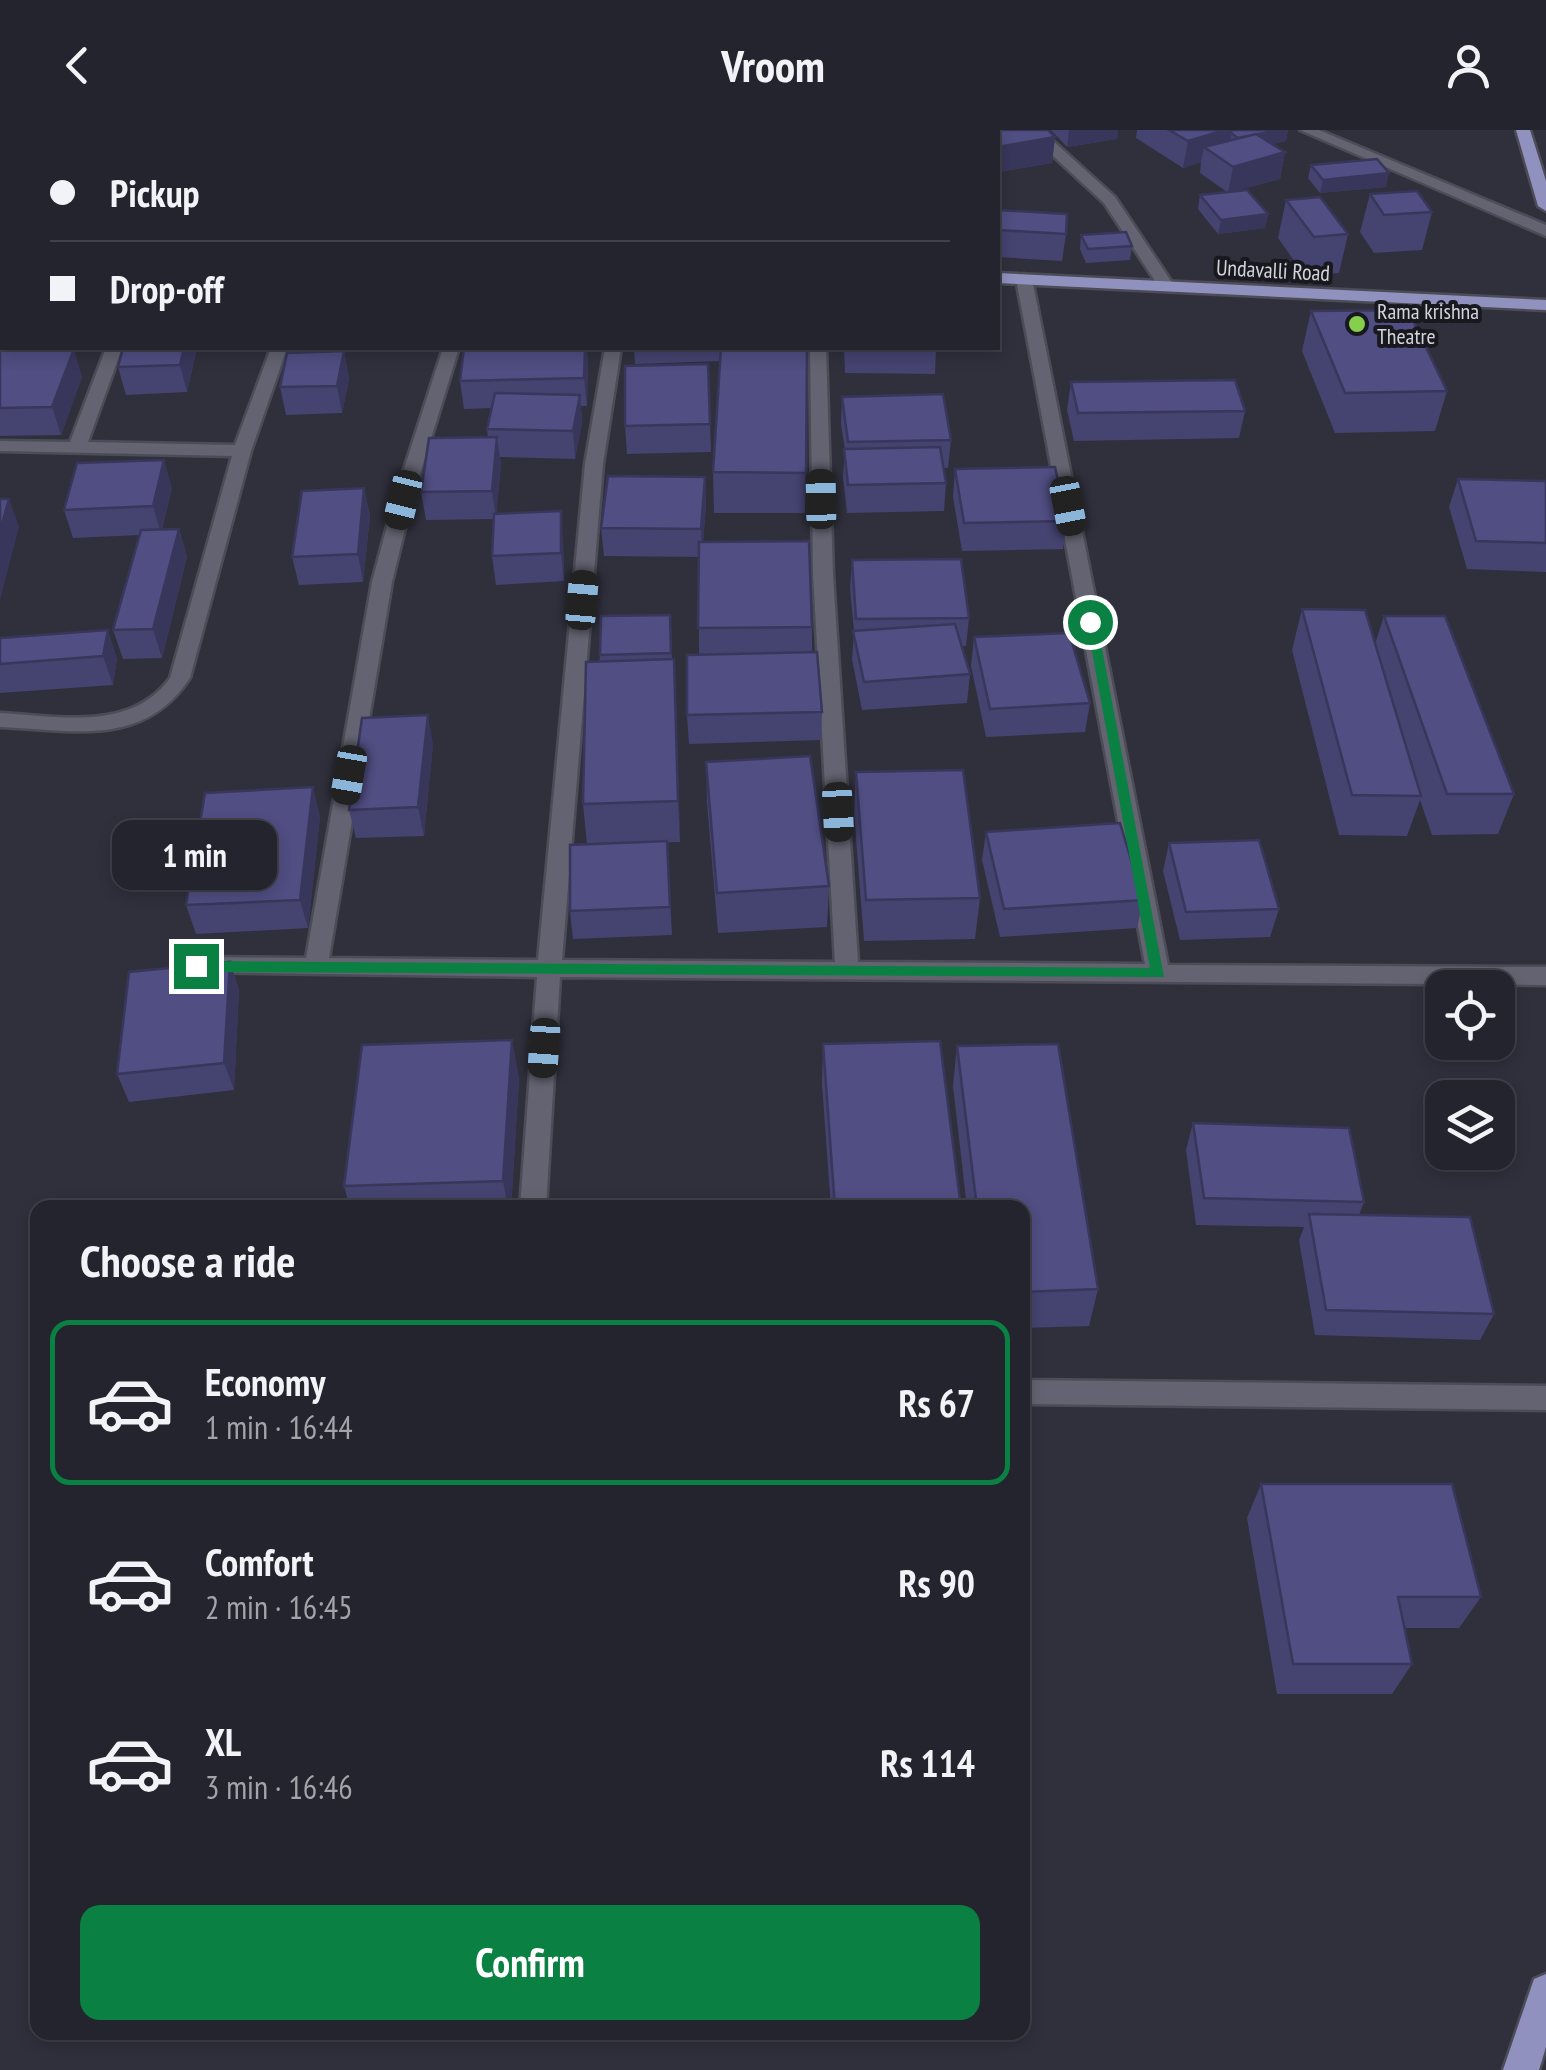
<!DOCTYPE html>
<meta charset="utf-8">
<style>
:root{--surface:#23242d;--page:#2b2c35;--text:#f1f3f6;--muted:#a3a4aa;--line:#404149;--accent:#0b8043}
body{margin:0;font-family:"PT Sans Narrow",sans-serif;background:var(--page);color:var(--text);height:100vh;display:flex;flex-direction:column;font-size:38px;white-space:nowrap}
*{box-sizing:border-box;margin:0}
p{font-size:32px;color:var(--muted)}
.icon{flex:none;width:55px;height:55px;fill:none;stroke:currentColor;stroke-width:2;stroke-linecap:round;stroke-linejoin:round}
.map{position:relative;flex:1;overflow:hidden}
.details{position:absolute;left:30px;top:1070px;width:1000px;height:840px;display:flex;flex-direction:column;background:var(--surface);border-radius:20px;box-shadow:0 5px 15px #0003,0 0 0 2px var(--line)}
.details>*{flex:none}
.guide{position:absolute;left:0px;top:0px;width:1000px;height:220px;box-shadow:0 5px 15px #0003,0 0 0 2px var(--line);display:grid;align-content:center;height:220px;padding:0 50px;background:var(--surface)}
.buttons{position:absolute;left:1425px;top:840px;display:grid;gap:20px}
.buttons a{display:grid;place-items:center;width:90px;height:90px;border-radius:20px;background:var(--surface);box-shadow:0 5px 15px #0003,0 0 0 2px var(--line);font-size:50px}
.end{position:absolute;width:45px;height:45px;margin:-22px;border:12px solid #0b8043;background:#fff;box-shadow:0 0 0 5px #fff}
.from{border-radius:50%}
.bubble{position:absolute;height:70px;border-radius:20px;background:var(--surface);box-shadow:0 5px 15px #0003,0 0 0 2px var(--line);font-size:32px;font-weight:700;line-height:70px;text-align:center}
.car{position:absolute;width:30px;height:60px;margin:-30px -15px;border-radius:12px;box-shadow:0 0 8px 2px #0007;background:linear-gradient(#222 24%,#8ab4d8 0 40%,#222 0 76%,#8ab4d8 0 86%,#222 0)}
.guide b{display:flex;align-items:center;gap:35px;height:95px;font-size:38px}
.guide b+b{border-top:2px solid var(--line)}
.guide i{width:25px;height:25px;background:var(--text)}
ul{padding:0;list-style:none}
li{display:flex;align-items:center;gap:30px;height:165px;margin:0 20px 15px;padding:0 30px;border:5px solid transparent;border-radius:20px}
li div{flex:1}
li b{display:block;font-size:38px}
li em{font-style:normal;font-weight:700}
li.on{border-color:var(--accent)}
li>.icon{width:90px;height:90px;stroke-width:1.5}
h2{padding:0 50px;font-size:45px;line-height:120px}
.cta{display:flex;gap:20px;margin-top:auto;padding:20px 50px}
.cta a{flex:1;height:115px;border-radius:20px;background:var(--accent);color:#fff;font-size:40px;font-weight:700;line-height:115px;text-align:center}
header{display:flex;justify-content:space-between;align-items:center;height:130px;padding:0 50px;background:var(--surface);font-size:45px;font-weight:700}
.map>svg:first-child{display:block}
.lines{fill:none;stroke-linecap:round;stroke-linejoin:round}
.street-casing{stroke:#4c4c57;stroke-width:5}
.primary-casing{stroke:#4c4c57;stroke-width:5}
.street{fill:#636371;fill-rule:evenodd}
.primary{fill:#9191c0;fill-rule:evenodd}
.wall{fill:#454370}
.shaded-wall{fill:#38375b}
.building{fill:#504e82;stroke:#38375b;stroke-width:2.5}
.route{fill:#0b8043}
.poi-dot{fill:#86cf4c;stroke:#18181e;stroke-width:4}
.labels{text-anchor:middle;dominant-baseline:central;stroke-width:8;stroke-linejoin:round;paint-order:stroke}
.far-street-label{font-size:22px;fill:#d3d3db;stroke:#18181e}
.far-poi-label{font-size:22px;fill:#d3d3db;stroke:#18181e;text-anchor:start}
</style>
<header><svg class="icon" aria-label="back" viewBox="0 0 24 24"><path d="M15 5l-7 7 7 7"/></svg>Vroom<svg class="icon" aria-label="person" viewBox="0 0 24 24"><circle cx="12" cy="8" r="4"/><path d="M4 21q1-7 8-7t8 7"/></svg></header>
<div class="map">
<svg width="1546" height="1940" viewBox="0 0 1546 1940">
<rect width="100%" height="100%" fill="#2f303c"/>
<g class="lines">
<!-- street casing -->
<g class="street-casing">
<g id="street">
<rect x="201" y="0" width="14" height="2"/>
<rect x="622" y="0" width="14" height="2"/>
<rect x="814" y="0" width="14" height="2"/>
<polygon points="1025,0 1041,0 1115,67 1175,157 1173,160 1161,160 1104,73"/>
<polygon points="1300,0 1319,0 1546,95 1546,106"/>
<polygon points="1024,144 1032,149 1168,835 1546,837 1546,855 560,847 546,1078 520,1078 537,847 193,842 189,836 201,827 306,828 372,452 394,370 443,218 459,218 412,370 392,452 329,828 538,830 585,334 605,218 621,218 603,334 562,830 835,832 813,445 810,218 826,218 833,445 858,832 1145,834 1016,149"/>
<path d="M106,218H122L88,312L235,315L271,218H287L251,321L190,548C144,618 73,600 0,597V583C59,586 131,602 170,548L232,326L0,321V311L70,312Z"/>
<polygon points="1022,1250 1546,1256 1546,1280 1022,1274"/>
</g>
</g>
<!-- primary casing -->
<g class="primary-casing">
<g id="primary">
<polygon points="1516,0 1530,0 1546,51 1546,81 1538,76"/>
<rect x="0" y="83" width="2" height="10"/>
<polygon points="998,143 1546,170 1546,180 998,153"/>
<polygon points="1546,1844 1546,1917 1539,1940 1503,1940 1534,1849"/>
</g>
</g>
<!-- street -->
<use href="#street" class="street"/>
<!-- primary -->
<use href="#primary" class="primary"/>
</g>
<!-- wall -->
<g class="wall">
<rect x="505" y="0" width="103" height="2"/>
<polygon points="839,0 929,0 928,2 839,2"/>
<polygon points="956,0 1048,0 1055,7 1052,33 998,42 998,2 958,2"/>
<polygon points="1051,0 1118,0 1117,9 1067,17"/>
<polygon points="1137,0 1288,0 1286,11 1273,14 1285,22 1280,49 1234,61 1268,84 1265,98 1218,104 1198,79 1200,65 1227,62 1200,43 1201,32 1183,38 1136,8"/>
<polygon points="1311,35 1386,57 1320,63 1308,48"/>
<polygon points="1370,64 1432,82 1422,120 1374,123 1360,102"/>
<polygon points="1286,70 1348,104 1339,143 1305,146 1278,108"/>
<polygon points="998,80 1066,104 1062,131 998,127"/>
<polygon points="1081,105 1132,116 1130,130 1086,133 1080,119"/>
<polygon points="2,173 2,218 54,218 53,219 82,247 61,305 0,306 0,180"/>
<polygon points="1311,181 1447,261 1435,301 1335,303 1302,221"/>
<polygon points="123,218 197,218 187,262 126,265 118,237"/>
<polygon points="634,218 807,218 805,383 714,383 713,342 720,231 635,234"/>
<polygon points="844,218 936,218 935,244 845,243"/>
<polygon points="344,221 349,249 342,283 286,285 280,257"/>
<polygon points="588,227 587,276 581,276 582,293 575,329 500,327 501,335 496,384 563,410 564,451 496,455 492,426 494,389 426,390 421,362 488,307 487,299 492,278 464,279 460,251"/>
<polygon points="708,234 711,322 627,324 625,296"/>
<polygon points="1071,252 1245,281 1239,308 1074,311 1067,280"/>
<polygon points="842,267 951,310 948,338 943,338 946,353 944,381 847,383 843,347 845,319 841,294"/>
<polygon points="955,339 1067,391 1063,419 962,421 953,367"/>
<polygon points="705,347 706,375 703,412 812,497 812,522 822,582 821,610 689,614 687,585 699,524 699,427 604,426 601,398"/>
<polygon points="1458,349 1546,351 1546,442 1467,439 1449,377"/>
<polygon points="172,358 162,399 179,399 187,427 162,528 123,529 113,500 140,405 73,408 64,380"/>
<polygon points="364,358 370,386 363,452 299,455 292,427"/>
<polygon points="852,430 969,488 966,516 962,516 970,544 967,573 862,580 852,529 854,501 850,458"/>
<polygon points="1302,479 1375,514 1384,486 1514,664 1498,704 1432,705 1420,670 1407,706 1339,705 1292,520"/>
<polygon points="670,485 672,529 674,529 676,570 680,712 667,712 672,805 573,809 570,781 587,714 583,674 600,525"/>
<polygon points="974,507 1090,573 1085,602 986,607 971,536"/>
<polygon points="0,508 117,528 113,555 0,563"/>
<polygon points="433,614 424,706 356,708 349,680"/>
<polygon points="706,632 829,756 827,797 718,803 707,673"/>
<polygon points="856,642 980,768 975,809 864,811 854,683"/>
<polygon points="320,686 308,798 196,804 186,775"/>
<polygon points="986,702 1143,770 1137,798 1000,807 982,730"/>
<polygon points="1169,713 1279,779 1270,807 1180,810 1163,741"/>
<polygon points="230,832 239,860 234,960 129,972 117,944"/>
<polygon points="512,910 519,950 511,1078 350,1078 344,1056"/>
<polygon points="823,914 961,1078 831,1078 822,954"/>
<polygon points="957,916 1098,1159 1089,1196 1022,1198 1022,1078 967,1078 953,956"/>
<polygon points="1193,993 1364,1072 1359,1085 1494,1184 1480,1210 1315,1205 1299,1110 1304,1097 1196,1095 1186,1020"/>
<polygon points="1261,1354 1481,1467 1459,1498 1405,1498 1412,1534 1392,1564 1277,1564 1247,1388"/>
</g>
<!-- shaded-wall -->
<g class="shaded-wall">
<rect x="182" y="0" width="16" height="2"/>
<polygon points="1069,0 1118,0 1117,9 1067,17"/>
<polygon points="1225,0 1232,0 1228,24 1204,17 1201,32 1183,38 1188,11"/>
<polygon points="1280,0 1288,0 1286,11 1238,23 1241,10"/>
<polygon points="1055,7 1052,33 998,42 998,17"/>
<polygon points="1285,22 1280,49 1228,63 1233,37"/>
<polygon points="1389,43 1386,57 1320,63 1323,50"/>
<polygon points="1268,84 1265,98 1218,104 1221,90"/>
<polygon points="184,218 197,218 187,262 180,235"/>
<polygon points="585,218 587,218 588,227 587,276 584,248"/>
<polygon points="74,219 82,247 61,305 52,277"/>
<polygon points="344,221 349,249 342,283 337,256"/>
<polygon points="580,265 582,293 575,329 573,301"/>
<polygon points="497,307 501,335 496,389 492,361"/>
<polygon points="164,330 172,358 161,404 153,376"/>
<polygon points="705,347 706,375 702,427 701,399"/>
<polygon points="364,358 370,386 363,452 358,424"/>
<polygon points="9,369 19,397 0,470 0,401"/>
<polygon points="561,381 563,410 564,451 561,423"/>
<polygon points="179,399 187,427 162,528 153,499"/>
<polygon points="108,500 117,528 113,555 103,526"/>
<polygon points="674,529 676,570 680,712 678,671"/>
<polygon points="428,585 433,614 424,706 418,677"/>
<polygon points="313,657 320,686 308,798 300,770"/>
<polygon points="230,832 239,860 234,960 224,933"/>
<polygon points="512,910 519,950 511,1078 508,1078 503,1051"/>
</g>
<!-- building -->
<g class="building">
<rect x="39" y="0" width="143" height="2"/>
<polygon points="251,0 305,0 304,2 251,2"/>
<polygon points="840,0 906,0 907,2 840,2"/>
<polygon points="982,0 1048,0 1055,7 998,17 998,2 984,2"/>
<polygon points="1169,0 1225,0 1188,11"/>
<polygon points="1232,0 1280,0 1238,8 1231,3"/>
<polygon points="1256,4 1285,22 1233,37 1204,17"/>
<polygon points="1377,29 1389,43 1323,50 1311,35"/>
<polygon points="1247,60 1268,84 1221,90 1200,65"/>
<polygon points="1417,61 1432,82 1384,85 1370,64"/>
<polygon points="1320,67 1348,104 1314,107 1286,70"/>
<polygon points="998,80 1067,84 1066,104 998,100"/>
<polygon points="1126,102 1132,116 1088,119 1081,105"/>
<polygon points="2,173 2,206 0,206 0,180"/>
<polygon points="1408,180 1447,261 1345,263 1311,181"/>
<polygon points="123,218 184,218 180,235 118,237"/>
<polygon points="464,218 585,218 584,248 460,251"/>
<polygon points="721,218 807,218 806,343 713,342"/>
<polygon points="74,219 52,277 0,278 0,220"/>
<polygon points="344,221 337,256 280,257 287,223"/>
<polygon points="708,234 710,294 625,296 625,236"/>
<polygon points="1235,250 1245,281 1078,283 1071,252"/>
<polygon points="495,263 580,265 573,301 487,299"/>
<polygon points="943,264 951,310 848,312 842,267"/>
<polygon points="497,307 492,361 421,362 429,308"/>
<polygon points="940,317 946,353 848,355 844,319"/>
<polygon points="164,330 153,376 64,380 77,333"/>
<polygon points="1055,337 1067,391 964,393 955,339"/>
<polygon points="608,346 705,347 701,399 601,398"/>
<polygon points="1458,349 1546,351 1546,413 1476,411"/>
<polygon points="364,358 358,424 292,427 302,361"/>
<polygon points="0,369 9,369 0,401"/>
<polygon points="561,381 561,423 492,426 494,384"/>
<polygon points="179,399 153,499 113,500 141,400"/>
<polygon points="809,411 812,497 698,498 699,412"/>
<polygon points="961,429 969,488 856,489 852,430"/>
<polygon points="1302,479 1365,480 1421,666 1352,665"/>
<polygon points="670,485 671,523 600,525 601,486"/>
<polygon points="1384,486 1445,486 1514,664 1447,664"/>
<polygon points="955,494 970,544 864,552 853,501"/>
<polygon points="108,500 103,526 0,534 0,508"/>
<polygon points="1069,503 1090,573 990,579 974,507"/>
<polygon points="817,522 822,582 687,585 687,525"/>
<polygon points="674,529 678,671 583,674 586,532"/>
<polygon points="428,585 418,677 349,680 362,588"/>
<polygon points="810,626 829,756 717,763 706,632"/>
<polygon points="963,640 980,768 866,770 856,642"/>
<polygon points="313,657 300,770 186,775 205,663"/>
<polygon points="1120,693 1143,770 1004,779 986,702"/>
<polygon points="1259,710 1279,779 1186,782 1169,713"/>
<polygon points="667,711 670,777 570,781 570,715"/>
<polygon points="230,832 224,933 117,944 129,842"/>
<polygon points="512,910 503,1051 344,1056 362,915"/>
<polygon points="940,911 961,1078 835,1078 823,914"/>
<polygon points="1058,914 1098,1159 1022,1162 1022,1078 977,1078 957,916"/>
<polygon points="1193,993 1349,998 1364,1072 1204,1068"/>
<polygon points="1309,1084 1470,1087 1494,1184 1326,1180"/>
<polygon points="1261,1354 1452,1354 1481,1467 1398,1467 1412,1534 1293,1534"/>
</g>
<!-- route -->
<polygon class="route" points="1086,489 1097,492 1164,847 196,842 188,836 196,831 1150,838"/>
<!-- markers -->
<circle class="poi-dot" cx="1357" cy="194" r="10"/>
<g class="labels">
<!-- far-street labels -->
<g class="far-street-label">
<text transform="translate(1273 140) rotate(3)">Undavalli Road</text>
</g>
<!-- far-poi labels -->
<g class="far-poi-label">
<text x="1377" y="181">Rama krishna<tspan x="1377" dy="25">Theatre</tspan></text>
</g>
</g>
</svg>
<div class="buttons">
<a><svg class="icon" aria-label="locate" viewBox="0 0 24 24"><circle cx="12" cy="12" r="6"/><path d="M12 2v4M12 18v4M2 12h4M18 12h4"/></svg></a>
<a><svg class="icon" aria-label="layers" viewBox="0 0 24 24"><path d="M12 4l9 5-9 5-9-5zM3 14l9 5 9-5"/></svg></a>
</div>
<i class="end from" style="left:1090px;top:492px"></i>
<i class="end" style="left:196px;top:836px"></i>
<div class="bubble" style="left:112px;top:690px;width:165px">1 min</div>
<i class="car" style="left:821px;top:369px;rotate:359deg"></i>
<i class="car" style="left:403px;top:370px;rotate:194deg"></i>
<i class="car" style="left:1068px;top:376px;rotate:169deg"></i>
<i class="car" style="left:582px;top:470px;rotate:5deg"></i>
<i class="car" style="left:349px;top:645px;rotate:190deg"></i>
<i class="car" style="left:838px;top:682px;rotate:177deg"></i>
<i class="car" style="left:544px;top:918px;rotate:184deg"></i>
<div class="guide">
<b><i class="from"></i>Pickup</b>
<b><i></i>Drop-off</b>
</div>
<section class="details">
<h2>Choose a ride</h2>
<ul>
<li class="on"><svg class="icon" aria-label="car" viewBox="0 0 24 24"><path d="M5 17H2v-5l4-1 3-4h7l3 4 3 1v5h-3M9 17h6M6 11h13"/><circle cx="7" cy="17" r="2"/><circle cx="17" cy="17" r="2"/></svg><div><b>Economy</b><p>1 min · 16:44</p></div><em>Rs 67</em></li>
<li><svg class="icon" aria-label="car" viewBox="0 0 24 24"><path d="M5 17H2v-5l4-1 3-4h7l3 4 3 1v5h-3M9 17h6M6 11h13"/><circle cx="7" cy="17" r="2"/><circle cx="17" cy="17" r="2"/></svg><div><b>Comfort</b><p>2 min · 16:45</p></div><em>Rs 90</em></li>
<li><svg class="icon" aria-label="car" viewBox="0 0 24 24"><path d="M5 17H2v-5l4-1 3-4h7l3 4 3 1v5h-3M9 17h6M6 11h13"/><circle cx="7" cy="17" r="2"/><circle cx="17" cy="17" r="2"/></svg><div><b>XL</b><p>3 min · 16:46</p></div><em>Rs 114</em></li>
</ul>
<div class="cta"><a>Confirm</a></div>
</section>
</div>
